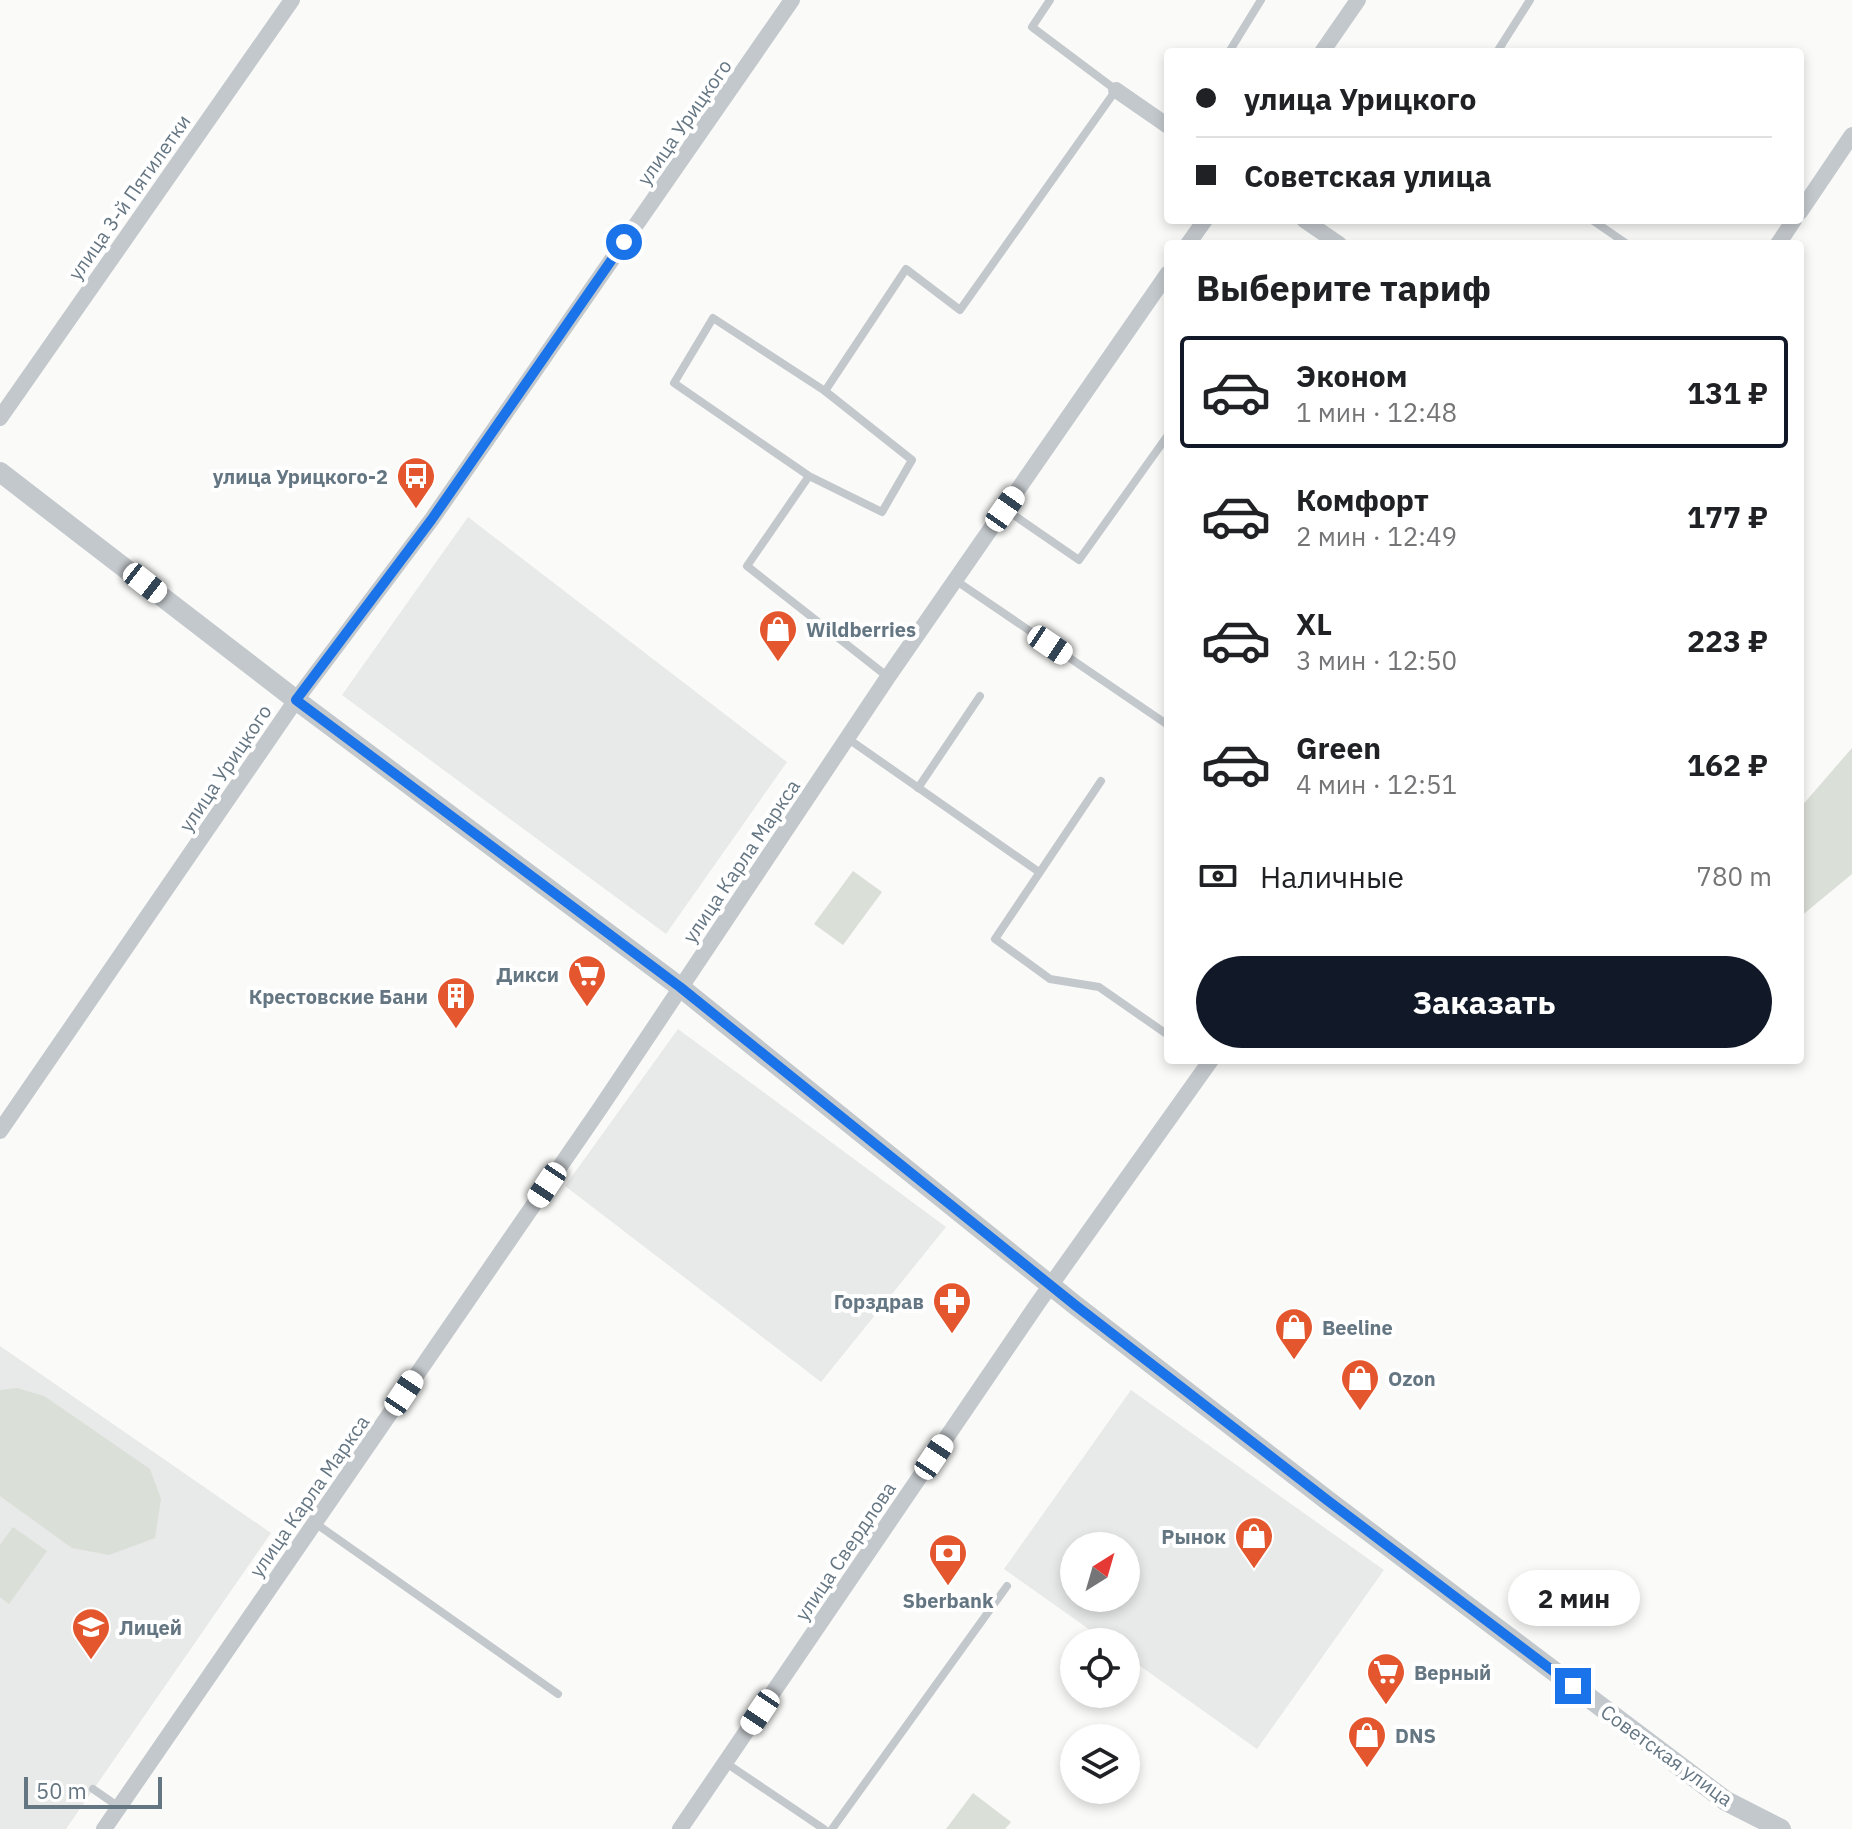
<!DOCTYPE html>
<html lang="ru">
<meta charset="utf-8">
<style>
:root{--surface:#fff;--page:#f2f2f2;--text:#202124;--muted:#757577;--line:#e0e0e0;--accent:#111827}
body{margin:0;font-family:"IBM Plex Sans",sans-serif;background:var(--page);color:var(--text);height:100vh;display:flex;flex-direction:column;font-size:30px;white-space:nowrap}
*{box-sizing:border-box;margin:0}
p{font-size:26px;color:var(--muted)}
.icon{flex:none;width:44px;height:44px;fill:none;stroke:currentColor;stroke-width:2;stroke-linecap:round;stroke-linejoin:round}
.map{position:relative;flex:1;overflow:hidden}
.drawer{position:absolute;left:1164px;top:240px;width:640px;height:824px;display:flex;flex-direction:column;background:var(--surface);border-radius:8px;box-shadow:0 4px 12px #0003}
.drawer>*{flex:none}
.banner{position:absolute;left:1164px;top:48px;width:640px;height:176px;border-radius:8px;box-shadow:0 4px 12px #0003;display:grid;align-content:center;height:176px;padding:0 32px;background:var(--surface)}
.needle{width:52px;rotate:37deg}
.fabs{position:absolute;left:1060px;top:1532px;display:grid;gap:16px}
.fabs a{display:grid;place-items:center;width:80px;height:80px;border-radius:50%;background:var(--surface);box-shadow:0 4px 12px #0003;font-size:40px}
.scale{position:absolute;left:24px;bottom:20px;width:138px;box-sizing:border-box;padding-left:8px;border:4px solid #657683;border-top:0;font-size:22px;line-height:28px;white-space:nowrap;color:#657683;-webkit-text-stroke:6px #fff;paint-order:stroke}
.end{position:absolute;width:36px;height:36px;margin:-18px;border:10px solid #1a73e8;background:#fff;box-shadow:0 0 0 4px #fff}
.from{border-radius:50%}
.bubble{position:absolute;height:56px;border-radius:28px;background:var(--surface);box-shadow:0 4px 12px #0003;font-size:26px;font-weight:800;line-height:56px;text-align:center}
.car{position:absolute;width:24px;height:48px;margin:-24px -12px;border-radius:10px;box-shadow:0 0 6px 2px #0007;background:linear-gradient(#fff 24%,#345 0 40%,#fff 0 76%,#345 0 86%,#fff 0)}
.banner b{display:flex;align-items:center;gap:28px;height:76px;font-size:30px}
.banner b+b{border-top:2px solid var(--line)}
.banner i{width:20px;height:20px;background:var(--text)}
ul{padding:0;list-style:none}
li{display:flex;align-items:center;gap:24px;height:112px;margin:0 16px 12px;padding:0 16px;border:4px solid transparent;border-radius:8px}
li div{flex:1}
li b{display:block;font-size:30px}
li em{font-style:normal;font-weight:800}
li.active{border-color:var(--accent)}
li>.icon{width:72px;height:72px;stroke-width:1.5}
h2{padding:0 32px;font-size:36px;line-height:96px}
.pay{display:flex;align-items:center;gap:20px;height:88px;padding:0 32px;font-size:30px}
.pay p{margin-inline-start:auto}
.action{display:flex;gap:16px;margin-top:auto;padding:16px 32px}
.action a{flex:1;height:92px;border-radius:48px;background:var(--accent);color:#fff;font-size:32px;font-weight:800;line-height:92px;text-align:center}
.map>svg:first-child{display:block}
.built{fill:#e8e9e9;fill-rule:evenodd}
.green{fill:#dadfd7}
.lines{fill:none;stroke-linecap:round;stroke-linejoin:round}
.service{stroke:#c3c8cc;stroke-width:8}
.minor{stroke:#c3c8cc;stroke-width:16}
.tertiary{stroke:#c3c8cc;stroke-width:20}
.route{stroke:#1a73e8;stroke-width:10}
.labels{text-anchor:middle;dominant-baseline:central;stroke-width:8;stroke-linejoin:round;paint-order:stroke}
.street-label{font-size:20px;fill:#657683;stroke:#fff}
.poi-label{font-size:20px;font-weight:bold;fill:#657683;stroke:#fff;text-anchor:start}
</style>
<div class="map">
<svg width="1852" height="1829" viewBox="0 0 1852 1829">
<rect width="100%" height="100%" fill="#fafaf8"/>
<!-- built -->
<g class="built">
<polygon points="468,517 787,762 666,934 342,695"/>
<polygon points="678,1029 946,1227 821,1382 565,1186"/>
<polygon points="0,1346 271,1533 66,1829 0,1829"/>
<path d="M1131,1390L1384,1570L1257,1749L1126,1656V1642H1107L1004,1569ZM1126,1546V1598H1074V1546Z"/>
</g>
<!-- green -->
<g class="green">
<polygon points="1852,748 1852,874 1800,917 1800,808"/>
<polygon points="853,871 882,892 843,945 814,924"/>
<polygon points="17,1388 44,1396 150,1469 161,1499 155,1538 109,1555 72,1548 0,1496 0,1390"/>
<polygon points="13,1527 47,1551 9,1604 0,1597 0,1545"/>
<polygon points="973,1793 1011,1822 1005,1829 946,1829"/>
</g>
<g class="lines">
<!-- service -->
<g class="service">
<polyline points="1229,52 1261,0"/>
<polyline points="1497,52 1530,0"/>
<polyline points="1592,220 1627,244"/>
<polyline points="825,391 906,269 960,310 1116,90 1032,27 1050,0"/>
<polyline points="809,476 882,512 912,460 825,391 713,318 674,383 809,476 747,566 888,677"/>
<polyline points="1005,509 1079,560 1168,435"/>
<polyline points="955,580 1168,725"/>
<polyline points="847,738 1039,872"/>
<polyline points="1101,781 995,939 1050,979 1099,987 1168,1035"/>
<polyline points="918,788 980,696"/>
<polyline points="315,1523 558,1694"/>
<polyline points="726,1763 824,1829"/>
<polyline points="93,1789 119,1807"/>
<polyline points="832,1829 1007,1586"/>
</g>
<!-- minor -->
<g class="minor">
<polyline points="1322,52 1358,0"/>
<polyline points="1116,90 1168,126"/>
<polyline points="1800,212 1852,135"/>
<polyline points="1304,220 1339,244"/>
<polyline points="1188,244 1205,220"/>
<polyline points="1778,244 1794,220"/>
<polyline points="0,418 292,0"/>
<polyline points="0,1131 296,700 432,519 792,0"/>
<polyline points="104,1829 601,1107 888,677 1168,273"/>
<polyline points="680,1829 1038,1303 1211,1060"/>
</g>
<!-- tertiary -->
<polyline class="tertiary" points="0,472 296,700 680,987 1075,1305 1327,1500 1726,1801 1781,1829"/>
</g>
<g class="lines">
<!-- route -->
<polyline class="route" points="624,242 432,519 296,700 680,987 1075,1305 1327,1500 1573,1686"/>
</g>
<!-- icons -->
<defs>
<g id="bus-pin" transform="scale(2)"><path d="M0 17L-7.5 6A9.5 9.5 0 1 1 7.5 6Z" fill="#e4572e" stroke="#fff"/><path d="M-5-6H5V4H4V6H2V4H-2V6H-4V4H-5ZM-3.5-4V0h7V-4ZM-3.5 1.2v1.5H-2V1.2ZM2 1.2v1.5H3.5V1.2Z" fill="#fff"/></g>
<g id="shop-pin" transform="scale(2)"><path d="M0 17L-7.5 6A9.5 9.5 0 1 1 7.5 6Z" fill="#e4572e" stroke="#fff"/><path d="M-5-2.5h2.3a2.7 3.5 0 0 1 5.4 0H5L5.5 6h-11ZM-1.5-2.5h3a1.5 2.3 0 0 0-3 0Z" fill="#fff"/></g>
<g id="supermarket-pin" transform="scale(2)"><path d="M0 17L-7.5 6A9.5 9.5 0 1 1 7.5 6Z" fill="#e4572e" stroke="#fff"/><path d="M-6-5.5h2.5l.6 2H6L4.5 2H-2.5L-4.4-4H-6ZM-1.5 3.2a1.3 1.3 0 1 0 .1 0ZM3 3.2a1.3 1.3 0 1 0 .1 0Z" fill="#fff"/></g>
<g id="building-pin" transform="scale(2)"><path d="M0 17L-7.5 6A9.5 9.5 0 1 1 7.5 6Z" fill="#e4572e" stroke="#fff"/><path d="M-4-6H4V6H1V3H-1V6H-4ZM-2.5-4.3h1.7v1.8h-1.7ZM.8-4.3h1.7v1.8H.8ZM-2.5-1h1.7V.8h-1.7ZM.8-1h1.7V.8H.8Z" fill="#fff"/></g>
<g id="pharmacy-pin" transform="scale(2)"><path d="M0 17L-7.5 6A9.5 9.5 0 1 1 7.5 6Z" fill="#e4572e" stroke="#fff"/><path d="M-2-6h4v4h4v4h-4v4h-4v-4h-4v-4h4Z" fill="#fff"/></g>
<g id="bank-pin" transform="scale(2)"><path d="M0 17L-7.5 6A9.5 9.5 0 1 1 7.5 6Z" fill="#e4572e" stroke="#fff"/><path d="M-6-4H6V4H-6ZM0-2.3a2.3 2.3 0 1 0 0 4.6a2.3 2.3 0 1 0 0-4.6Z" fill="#fff"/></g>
<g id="school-pin" transform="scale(2)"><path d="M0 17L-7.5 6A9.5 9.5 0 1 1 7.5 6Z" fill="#e4572e" stroke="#fff"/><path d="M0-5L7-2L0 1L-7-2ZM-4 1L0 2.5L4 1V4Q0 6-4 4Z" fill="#fff"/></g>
</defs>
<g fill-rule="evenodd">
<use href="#bus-pin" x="416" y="476"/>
<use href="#shop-pin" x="778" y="629"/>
<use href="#supermarket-pin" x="587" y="974"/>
<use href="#building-pin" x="456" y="996"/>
<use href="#pharmacy-pin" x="952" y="1301"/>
<use href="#shop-pin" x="1294" y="1327"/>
<use href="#shop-pin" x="1360" y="1378"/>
<use href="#shop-pin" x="1254" y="1536"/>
<use href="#bank-pin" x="948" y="1553"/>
<use href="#school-pin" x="91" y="1627"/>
<use href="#supermarket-pin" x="1386" y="1672"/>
<use href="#shop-pin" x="1367" y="1735"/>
</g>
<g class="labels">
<!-- street labels -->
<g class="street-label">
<text transform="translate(684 122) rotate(-55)">улица Урицкого</text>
<text transform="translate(129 197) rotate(-55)">улица 3-й Пятилетки</text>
<text transform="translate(225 768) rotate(-56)">улица Урицкого</text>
<text transform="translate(741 861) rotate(-56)">улица Карла Маркса</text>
<text transform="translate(309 1496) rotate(-55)">улица Карла Маркса</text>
<text transform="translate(845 1551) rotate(-56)">улица Свердлова</text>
<text transform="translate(1667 1755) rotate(36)">Советская улица</text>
</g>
<!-- poi labels -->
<g class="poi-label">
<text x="388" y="476" text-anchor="end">улица Урицкого-2</text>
<text x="806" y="629">Wildberries</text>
<text x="559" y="974" text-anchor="end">Дикси</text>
<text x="428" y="996" text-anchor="end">Крестовские Бани</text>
<text x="924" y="1301" text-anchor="end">Горздрав</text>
<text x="1322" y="1327">Beeline</text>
<text x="1388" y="1378">Ozon</text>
<text x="1226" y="1536" text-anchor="end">Рынок</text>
<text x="948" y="1600" text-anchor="middle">Sberbank</text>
<text x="119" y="1627">Лицей</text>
<text x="1414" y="1672">Верный</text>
<text x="1395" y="1735">DNS</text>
</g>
</g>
</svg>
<div class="fabs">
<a><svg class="needle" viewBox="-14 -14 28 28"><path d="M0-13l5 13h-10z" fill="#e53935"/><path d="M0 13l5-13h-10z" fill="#757577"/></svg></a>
<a><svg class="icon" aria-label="locate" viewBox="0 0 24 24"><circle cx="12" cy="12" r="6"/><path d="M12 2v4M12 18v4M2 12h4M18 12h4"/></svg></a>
<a><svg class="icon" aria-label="layers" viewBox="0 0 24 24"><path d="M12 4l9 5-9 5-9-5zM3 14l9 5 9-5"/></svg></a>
</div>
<div class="scale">50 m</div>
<i class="end from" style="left:624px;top:242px"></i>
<i class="end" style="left:1573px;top:1686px"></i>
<div class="bubble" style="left:1508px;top:1570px;width:132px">2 мин</div>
<i class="car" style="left:1005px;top:509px;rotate:35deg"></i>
<i class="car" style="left:145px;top:583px;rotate:128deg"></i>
<i class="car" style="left:1050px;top:645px;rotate:124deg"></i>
<i class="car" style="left:547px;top:1185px;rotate:214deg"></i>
<i class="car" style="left:404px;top:1393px;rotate:34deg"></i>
<i class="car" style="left:934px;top:1457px;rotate:34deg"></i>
<i class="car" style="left:760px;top:1712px;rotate:214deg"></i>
<div class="banner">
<b><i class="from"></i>улица Урицкого</b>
<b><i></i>Советская улица</b>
</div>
<section class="drawer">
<h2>Выберите тариф</h2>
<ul>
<li class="active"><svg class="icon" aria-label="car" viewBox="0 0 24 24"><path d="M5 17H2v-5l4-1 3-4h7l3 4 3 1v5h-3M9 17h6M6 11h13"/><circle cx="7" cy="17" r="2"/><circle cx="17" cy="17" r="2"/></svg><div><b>Эконом</b><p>1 мин · 12:48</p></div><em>131 ₽</em></li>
<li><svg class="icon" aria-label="car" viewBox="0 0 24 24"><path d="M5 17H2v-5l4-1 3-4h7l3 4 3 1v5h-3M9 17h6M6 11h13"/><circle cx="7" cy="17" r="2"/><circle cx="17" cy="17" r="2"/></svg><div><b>Комфорт</b><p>2 мин · 12:49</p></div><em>177 ₽</em></li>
<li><svg class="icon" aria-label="car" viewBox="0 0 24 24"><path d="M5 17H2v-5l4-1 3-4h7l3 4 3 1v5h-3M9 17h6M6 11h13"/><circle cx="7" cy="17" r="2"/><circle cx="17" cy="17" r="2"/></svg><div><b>XL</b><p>3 мин · 12:50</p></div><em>223 ₽</em></li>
<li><svg class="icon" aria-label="car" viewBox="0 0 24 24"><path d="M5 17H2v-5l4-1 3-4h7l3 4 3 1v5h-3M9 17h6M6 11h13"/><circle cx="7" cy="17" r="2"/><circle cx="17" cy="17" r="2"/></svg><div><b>Green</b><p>4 мин · 12:51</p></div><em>162 ₽</em></li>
</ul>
<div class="pay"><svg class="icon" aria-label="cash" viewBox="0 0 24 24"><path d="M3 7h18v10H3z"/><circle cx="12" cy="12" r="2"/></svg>Наличные<p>780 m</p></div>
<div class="action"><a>Заказать</a></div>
</section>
</div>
